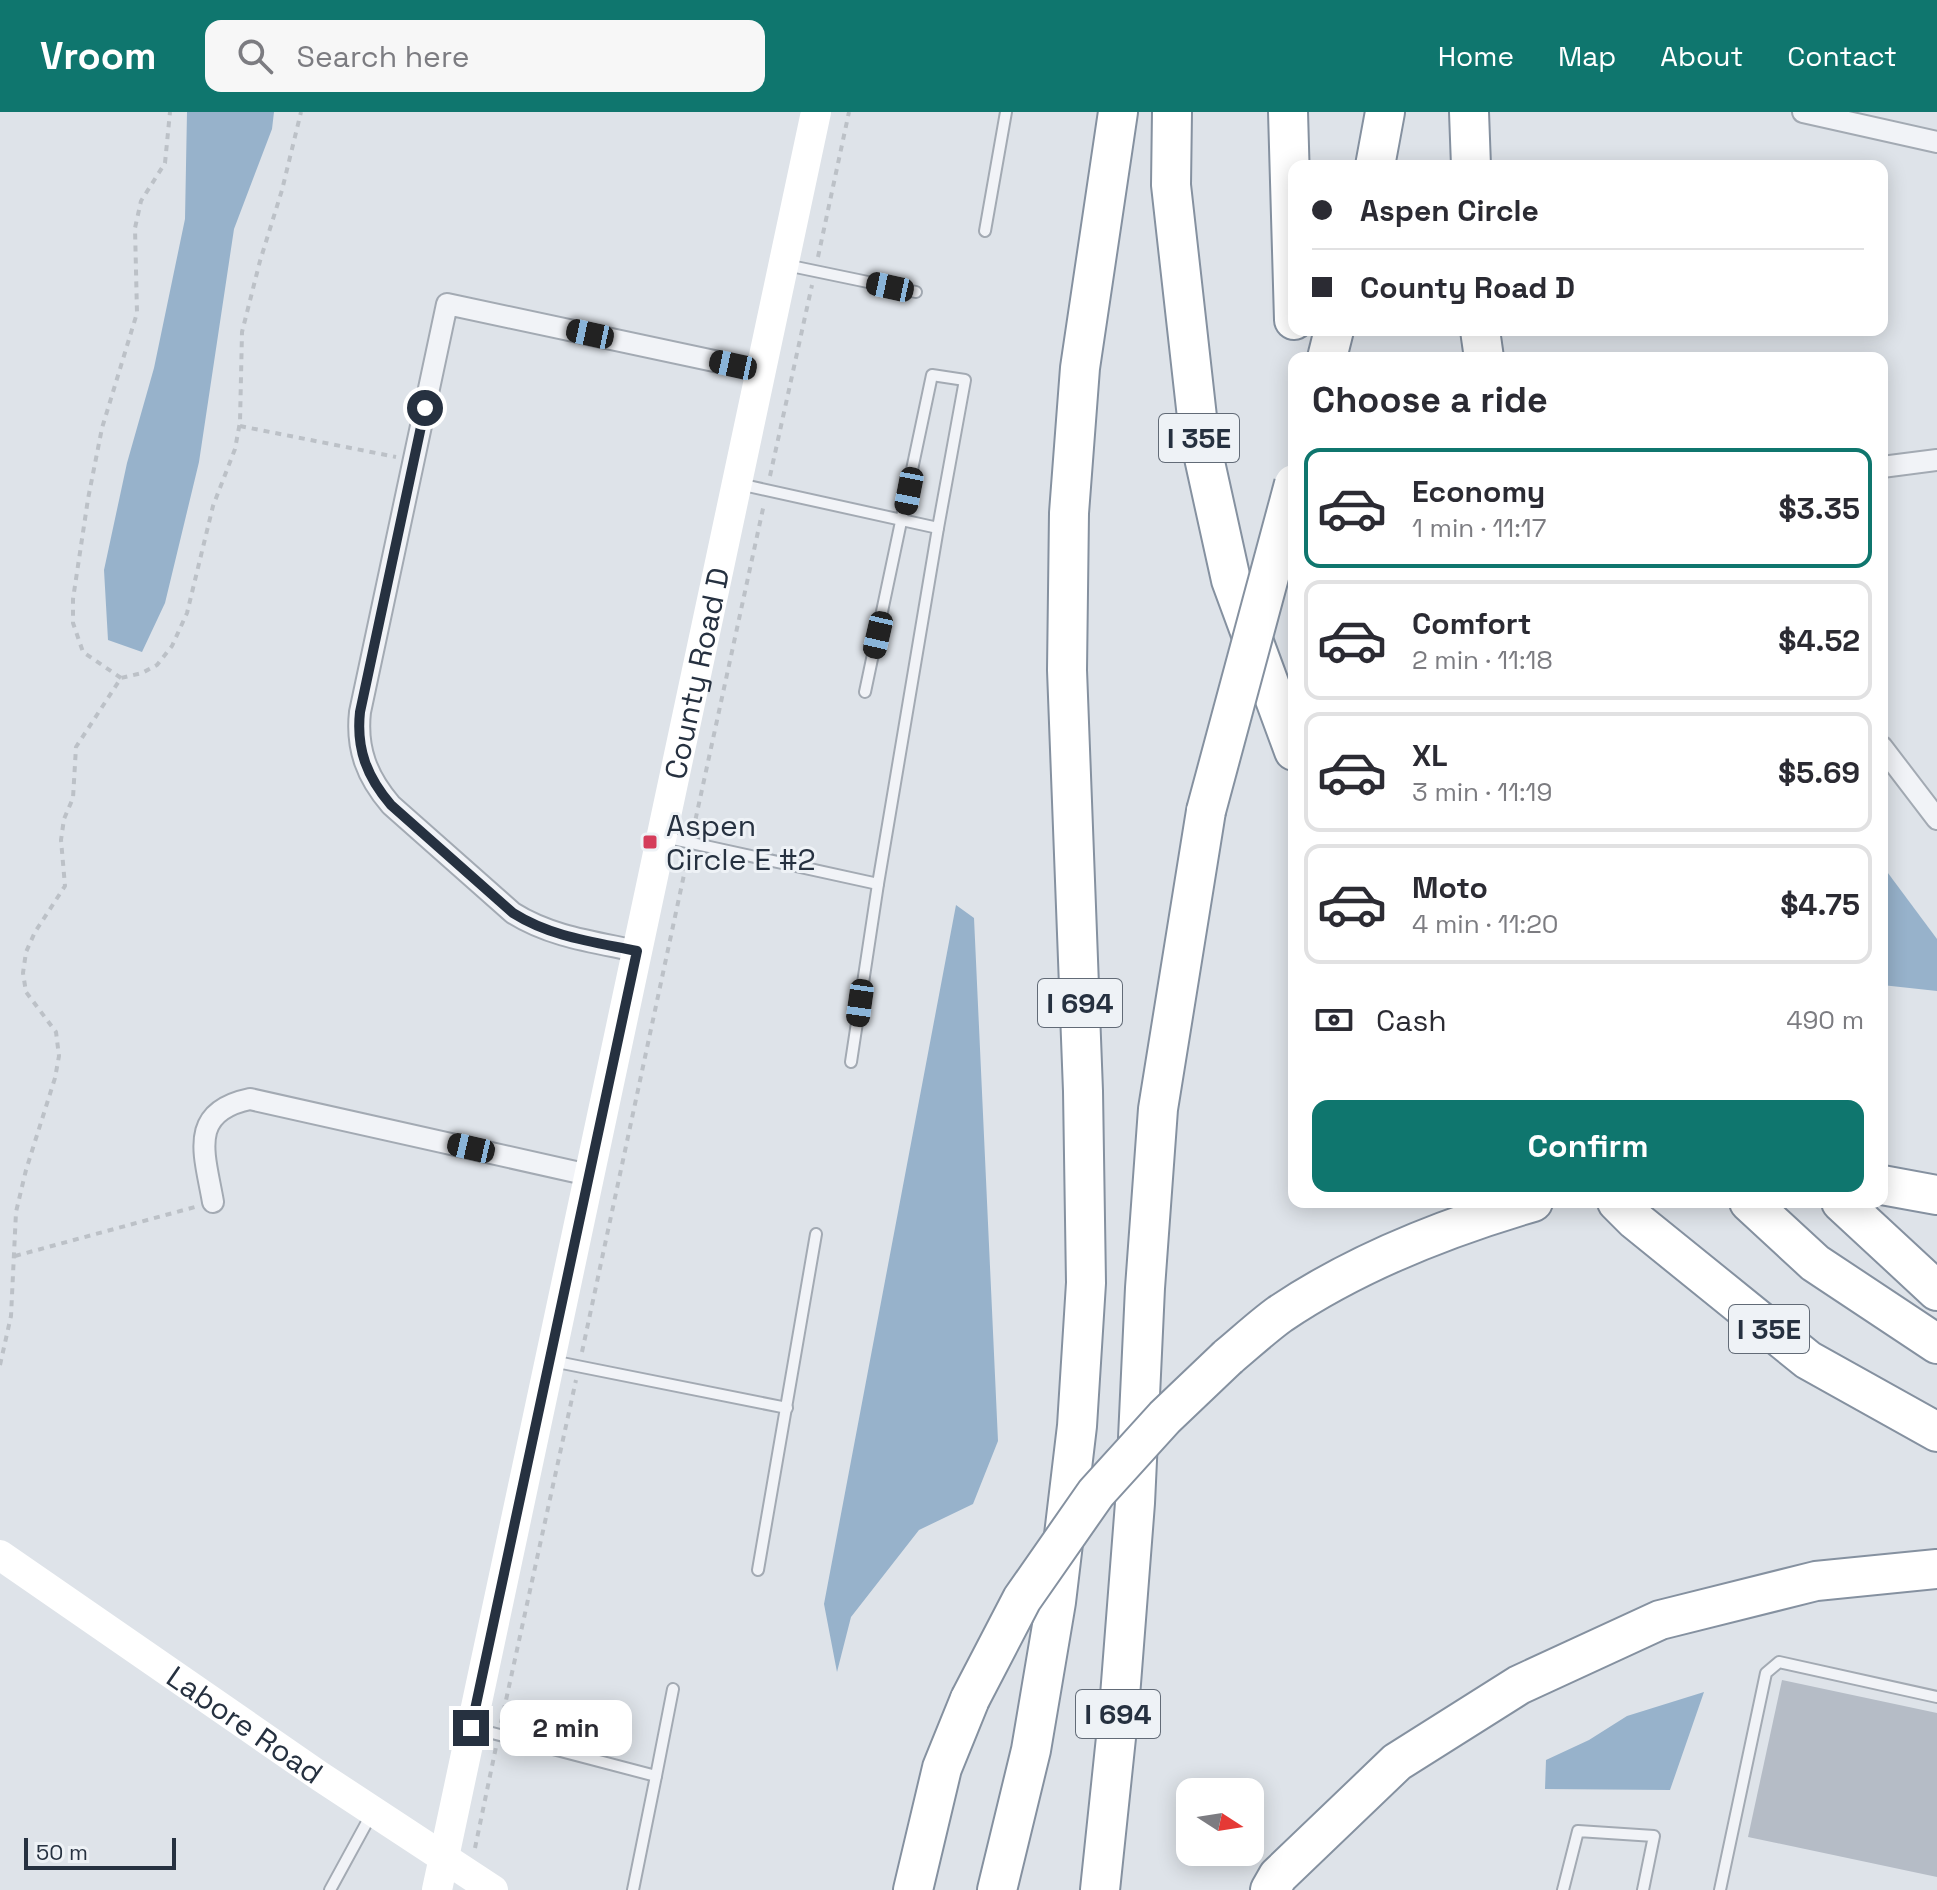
<!DOCTYPE html>
<meta charset="utf-8">
<style>
:root{--surface:#fff;--page:#f7f7f7;--text:#2b2b33;--muted:#7c7c81;--line:#e1e1e2;--accent:#0f766e}
body{margin:0;font-family:"Space Grotesk",sans-serif;background:var(--page);color:var(--text);height:100vh;display:flex;flex-direction:column;font-size:30px;white-space:nowrap}
*{box-sizing:border-box;margin:0}
p{font-size:26px;color:var(--muted)}
.icon{flex:none;width:44px;height:44px;fill:none;stroke:currentColor;stroke-width:2;stroke-linecap:round;stroke-linejoin:round}
.map{position:relative;flex:1;overflow:hidden}
.drawer{position:absolute;left:1288px;top:240px;width:600px;height:856px;display:flex;flex-direction:column;background:var(--surface);border-radius:16px;box-shadow:0 4px 20px #0003}
.drawer>*{flex:none}
.top-card{position:absolute;left:1288px;top:48px;width:600px;height:176px;border-radius:16px;box-shadow:0 4px 20px #0003;display:grid;align-content:center;height:176px;padding:0 24px;background:var(--surface)}
.needle{width:52px;rotate:102deg}
.fabs{position:absolute;left:1176px;top:1666px;display:grid;gap:16px}
.fabs a{display:grid;place-items:center;width:88px;height:88px;border-radius:16px;background:var(--surface);box-shadow:0 4px 20px #0003;font-size:40px}
.scale{position:absolute;left:24px;bottom:20px;width:152px;box-sizing:border-box;padding-left:8px;border:4px solid #263140;border-top:0;font-size:22px;line-height:28px;white-space:nowrap;color:#263140;-webkit-text-stroke:6px #eef2f6;paint-order:stroke}
.end{position:absolute;width:36px;height:36px;margin:-18px;border:10px solid #263140;background:#fff;box-shadow:0 0 0 4px #fff}
.from{border-radius:50%}
.bubble{position:absolute;height:56px;border-radius:16px;background:var(--surface);box-shadow:0 4px 20px #0003;font-size:26px;font-weight:700;line-height:56px;text-align:center}
.car{position:absolute;width:24px;height:48px;margin:-24px -12px;border-radius:10px;box-shadow:0 0 6px 2px #0007;background:linear-gradient(#222 24%,#8ab4d8 0 40%,#222 0 76%,#8ab4d8 0 86%,#222 0)}
.top-card b{display:flex;align-items:center;gap:28px;height:76px;font-size:30px}
.top-card b+b{border-top:2px solid var(--line)}
.top-card i{width:20px;height:20px;background:var(--text)}
ul{padding:0;list-style:none}
li{display:flex;align-items:center;gap:24px;height:120px;margin:0 16px 12px;padding:0 8px;border:4px solid var(--line);border-radius:16px}
li div{flex:1}
li b{display:block;font-size:30px}
li em{font-style:normal;font-weight:700}
li.current{border-color:var(--accent)}
li>.icon{width:72px;height:72px;stroke-width:1.5}
h2{padding:0 24px;font-size:36px;line-height:96px}
.pay{display:flex;align-items:center;gap:20px;height:88px;padding:0 24px;font-size:30px}
.pay p{margin-inline-start:auto}
.primary-button{display:flex;gap:16px;margin-top:auto;padding:16px 24px}
.primary-button a{flex:1;height:92px;border-radius:16px;background:var(--accent);color:#fff;font-size:32px;font-weight:700;line-height:92px;text-align:center}
header{display:flex;align-items:center;gap:48px;box-sizing:border-box;height:112px;padding:0 40px;background:var(--accent);color:#fff}
header strong{font-size:38px}
nav{display:flex;gap:44px;margin-inline-start:auto;font-size:28px}
.search{width:560px;height:72px;background:var(--page);display:flex;align-items:center;gap:20px;box-sizing:border-box;padding:0 28px;border-radius:16px;color:var(--muted);font-size:30px}
.map>svg:first-child{display:block}
.water{fill:#97b2cb}
.building{fill:#b5bcc6}
.lines{fill:none;stroke-linecap:round;stroke-linejoin:round}
.lane-casing{stroke:#a3aab3;stroke-width:14}
.street-casing{stroke:#a3aab3;stroke-width:24}
.highway-casing{stroke:#8591a0;stroke-width:42}
.path{stroke:#bcc1c7;stroke-width:4;stroke-dasharray:6 6;stroke-linecap:butt}
.lane{stroke:#f1f3f7;stroke-width:10}
.street{stroke:#f1f3f7;stroke-width:20}
.secondary{stroke:#fff;stroke-width:30}
.highway{stroke:#fff;stroke-width:38}
.highway-bridge-casing{stroke:#8591a0;stroke-width:42;stroke-linecap:butt}
.highway-bridge{stroke:#fff;stroke-width:38}
.route{stroke:#263140;stroke-width:10}
.poi-dot{fill:#d53c5a;stroke:#eef2f6;stroke-width:3}
.labels{text-anchor:middle;dominant-baseline:central;stroke-width:6;stroke-linejoin:round;paint-order:stroke}
.shield{fill:#eef2f6;stroke:#626b77;stroke-width:2}
.shield-label{font-size:28px;font-weight:bold;fill:#263140}
.street-label{font-size:30px;fill:#263140;stroke:#eef2f6}
.poi-label{font-size:30px;fill:#263140;stroke:#eef2f6;text-anchor:start}
</style>
<header>
<strong>Vroom</strong>
<div class="search"><svg class="icon" aria-label="search" viewBox="0 0 24 24"><circle cx="10" cy="10" r="6"/><path d="M15 15l6 6"/></svg>Search here</div>
<nav><a>Home</a><a>Map</a><a>About</a><a>Contact</a></nav>
</header>
<div class="map">
<svg width="1937" height="1778" viewBox="0 0 1937 1778">
<rect width="100%" height="100%" fill="#dee3e9"/>
<!-- water -->
<g class="water">
<polygon points="187,0 274,0 272,17 234,117 199,350 165,491 142,540 108,528 104,458 127,351 154,256 185,107"/>
<polygon points="1882,753 1937,827 1937,879 1882,873"/>
<polygon points="956,793 974,806 998,1329 973,1392 919,1418 851,1505 837,1560 824,1492"/>
<polygon points="1704,1580 1670,1678 1545,1677 1546,1648 1589,1628 1627,1604"/>
</g>
<!-- building -->
<polygon class="building" points="1782,1568 1937,1601 1937,1765 1748,1725"/>
<g class="lines">
<!-- lane casing -->
<g class="lane-casing">
<g id="lane">
<polyline points="985,119 1006,0"/>
<polyline points="786,153 916,180"/>
<polyline points="865,580 932,263 965,268 938,416"/>
<polyline points="664,725 878,772 938,416 739,372"/>
<polyline points="851,950 878,772"/>
<polyline points="552,1249 787,1296"/>
<polyline points="758,1458 816,1122"/>
<polyline points="473,1616 656,1664 673,1577"/>
<polyline points="330,1778 372,1701"/>
<polyline points="633,1778 656,1664"/>
<polyline points="1563,1778 1578,1719 1654,1724 1643,1778"/>
<polyline points="1720,1778 1766,1561 1779,1550 1937,1585"/>
</g>
</g>
<!-- street casing -->
<g class="street-casing">
<g id="street">
<polyline points="1803,0 1937,30"/>
<polyline points="1882,355 1937,348"/>
<polyline points="1882,635 1937,707"/>
<path d="M637,839C595,830 551,825 513,801L391,693C367,665 356,637 360,600L447,192L761,259"/>
<path d="M213,1090C205,1043 187,1000 250,987L589,1063"/>
</g>
</g>
<!-- highway casing -->
<g class="highway-casing">
<g id="highway">
<polyline points="1172,0 1171,73 1199,323 1231,468 1294,639"/>
<polyline points="1288,0 1294,208"/>
<polyline points="1469,0 1471,54"/>
<polyline points="1375,54 1385,0"/>
<polyline points="1480,218 1484,246"/>
<polyline points="1327,246 1334,218"/>
<polyline points="1882,1073 1937,1083"/>
<polyline points="1617,1090 1635,1108 1808,1248 1937,1320"/>
<polyline points="1749,1090 1815,1151 1937,1232"/>
<polyline points="1841,1090 1937,1179"/>
<path d="M1228,1245C1245,1231 1262,1215 1280,1202C1357,1150 1444,1116 1533,1090"/>
<polyline points="913,1778 942,1656 970,1587"/>
<polyline points="997,1778 1031,1638 1056,1490 1077,1314 1086,1171 1083,979 1067,558 1069,401 1080,256 1118,0"/>
<polyline points="1100,1778 1119,1597 1135,1391 1145,1176 1158,997 1206,699"/>
<polyline points="1270,1778 1278,1764 1397,1650 1519,1573 1660,1508 1816,1469 1937,1457"/>
</g>
</g>
<!-- path -->
<g class="path">
<polyline points="818,145 849,0"/>
<polyline points="240,314 396,345"/>
<polyline points="770,364 812,173"/>
<polyline points="121,566 83,540 73,511 73,487 88,387 102,316 137,201 135,116 141,89 165,51 170,0"/>
<polyline points="693,719 764,392"/>
<polyline points="15,1144 195,1095"/>
<polyline points="582,1240 688,744"/>
<polyline points="0,1253 11,1204 16,1100 26,1058 55,966 59,944 56,920 26,880 23,861 26,840 35,820 65,774 61,728 64,707 73,686 76,635 121,566 142,561 157,553 172,534 187,501 213,394 235,337 240,310 242,220 260,149 282,78 301,0"/>
<polyline points="501,1611 576,1268"/>
<polyline points="475,1736 496,1635"/>
</g>
<!-- lane -->
<use href="#lane" class="lane"/>
<!-- street -->
<use href="#street" class="street"/>
<!-- secondary -->
<g class="secondary">
<path id="s1" d="M0,1443L321,1665L493,1778"/>
<path id="s2" d="M437,1778L816,0"/>
</g>
<!-- highway -->
<use href="#highway" class="highway"/>
<!-- highway-bridge casing -->
<g class="highway-bridge-casing">
<g id="highway-bridge">
<polyline points="1206,699 1294,372"/>
<polyline points="970,1587 1022,1487 1096,1381 1165,1305 1228,1245"/>
</g>
</g>
<!-- highway-bridge -->
<use href="#highway-bridge" class="highway-bridge"/>
</g>
<g class="lines">
<!-- route -->
<path class="route" d="M425,296L360,600C356,637 367,665 391,693L513,801C551,825 594,830 637,839L471,1616"/>
</g>
<!-- markers -->
<rect class="poi-dot" x="642" y="722" width="16" height="16" rx="4"/>
<g class="labels">
<!-- shield labels -->
<g class="shield">
<rect x="1159" y="302" width="80" height="48" rx="6"/>
<rect x="1038" y="867" width="84" height="48" rx="6"/>
<rect x="1729" y="1193" width="80" height="48" rx="6"/>
<rect x="1076" y="1578" width="84" height="48" rx="6"/>
</g>
<g class="shield-label">
<text x="1199" y="326">I 35E</text>
<text x="1080" y="891">I 694</text>
<text x="1769" y="1217">I 35E</text>
<text x="1118" y="1602">I 694</text>
</g>
<!-- street labels -->
<g class="street-label">
<text stroke="none"><textPath href="#s2" startOffset="1244">County Road D</textPath></text>
<text stroke="none"><textPath href="#s1" startOffset="298">Labore Road</textPath></text>
</g>
<!-- poi labels -->
<g class="poi-label">
<text x="666" y="713">Aspen<tspan x="666" dy="34">Circle E #2</tspan></text>
</g>
</g>
</svg>
<div class="fabs">
<a><svg class="needle" viewBox="-14 -14 28 28"><path d="M0-13l5 13h-10z" fill="#e53935"/><path d="M0 13l5-13h-10z" fill="#7c7c81"/></svg></a>
</div>
<div class="scale">50 m</div>
<i class="end from" style="left:425px;top:296px"></i>
<i class="end" style="left:471px;top:1616px"></i>
<div class="bubble" style="left:500px;top:1588px;width:132px">2 min</div>
<i class="car" style="left:890px;top:175px;rotate:282deg"></i>
<i class="car" style="left:590px;top:222px;rotate:282deg"></i>
<i class="car" style="left:733px;top:253px;rotate:282deg"></i>
<i class="car" style="left:909px;top:379px;rotate:191deg"></i>
<i class="car" style="left:878px;top:523px;rotate:193deg"></i>
<i class="car" style="left:860px;top:891px;rotate:188deg"></i>
<i class="car" style="left:471px;top:1036px;rotate:283deg"></i>
<div class="top-card">
<b><i class="from"></i>Aspen Circle</b>
<b><i></i>County Road D</b>
</div>
<section class="drawer">
<h2>Choose a ride</h2>
<ul>
<li class="current"><svg class="icon" aria-label="car" viewBox="0 0 24 24"><path d="M5 17H2v-5l4-1 3-4h7l3 4 3 1v5h-3M9 17h6M6 11h13"/><circle cx="7" cy="17" r="2"/><circle cx="17" cy="17" r="2"/></svg><div><b>Economy</b><p>1 min · 11:17</p></div><em>$3.35</em></li>
<li><svg class="icon" aria-label="car" viewBox="0 0 24 24"><path d="M5 17H2v-5l4-1 3-4h7l3 4 3 1v5h-3M9 17h6M6 11h13"/><circle cx="7" cy="17" r="2"/><circle cx="17" cy="17" r="2"/></svg><div><b>Comfort</b><p>2 min · 11:18</p></div><em>$4.52</em></li>
<li><svg class="icon" aria-label="car" viewBox="0 0 24 24"><path d="M5 17H2v-5l4-1 3-4h7l3 4 3 1v5h-3M9 17h6M6 11h13"/><circle cx="7" cy="17" r="2"/><circle cx="17" cy="17" r="2"/></svg><div><b>XL</b><p>3 min · 11:19</p></div><em>$5.69</em></li>
<li><svg class="icon" aria-label="car" viewBox="0 0 24 24"><path d="M5 17H2v-5l4-1 3-4h7l3 4 3 1v5h-3M9 17h6M6 11h13"/><circle cx="7" cy="17" r="2"/><circle cx="17" cy="17" r="2"/></svg><div><b>Moto</b><p>4 min · 11:20</p></div><em>$4.75</em></li>
</ul>
<div class="pay"><svg class="icon" aria-label="cash" viewBox="0 0 24 24"><path d="M3 7h18v10H3z"/><circle cx="12" cy="12" r="2"/></svg>Cash<p>490 m</p></div>
<div class="primary-button"><a>Confirm</a></div>
</section>
</div>
